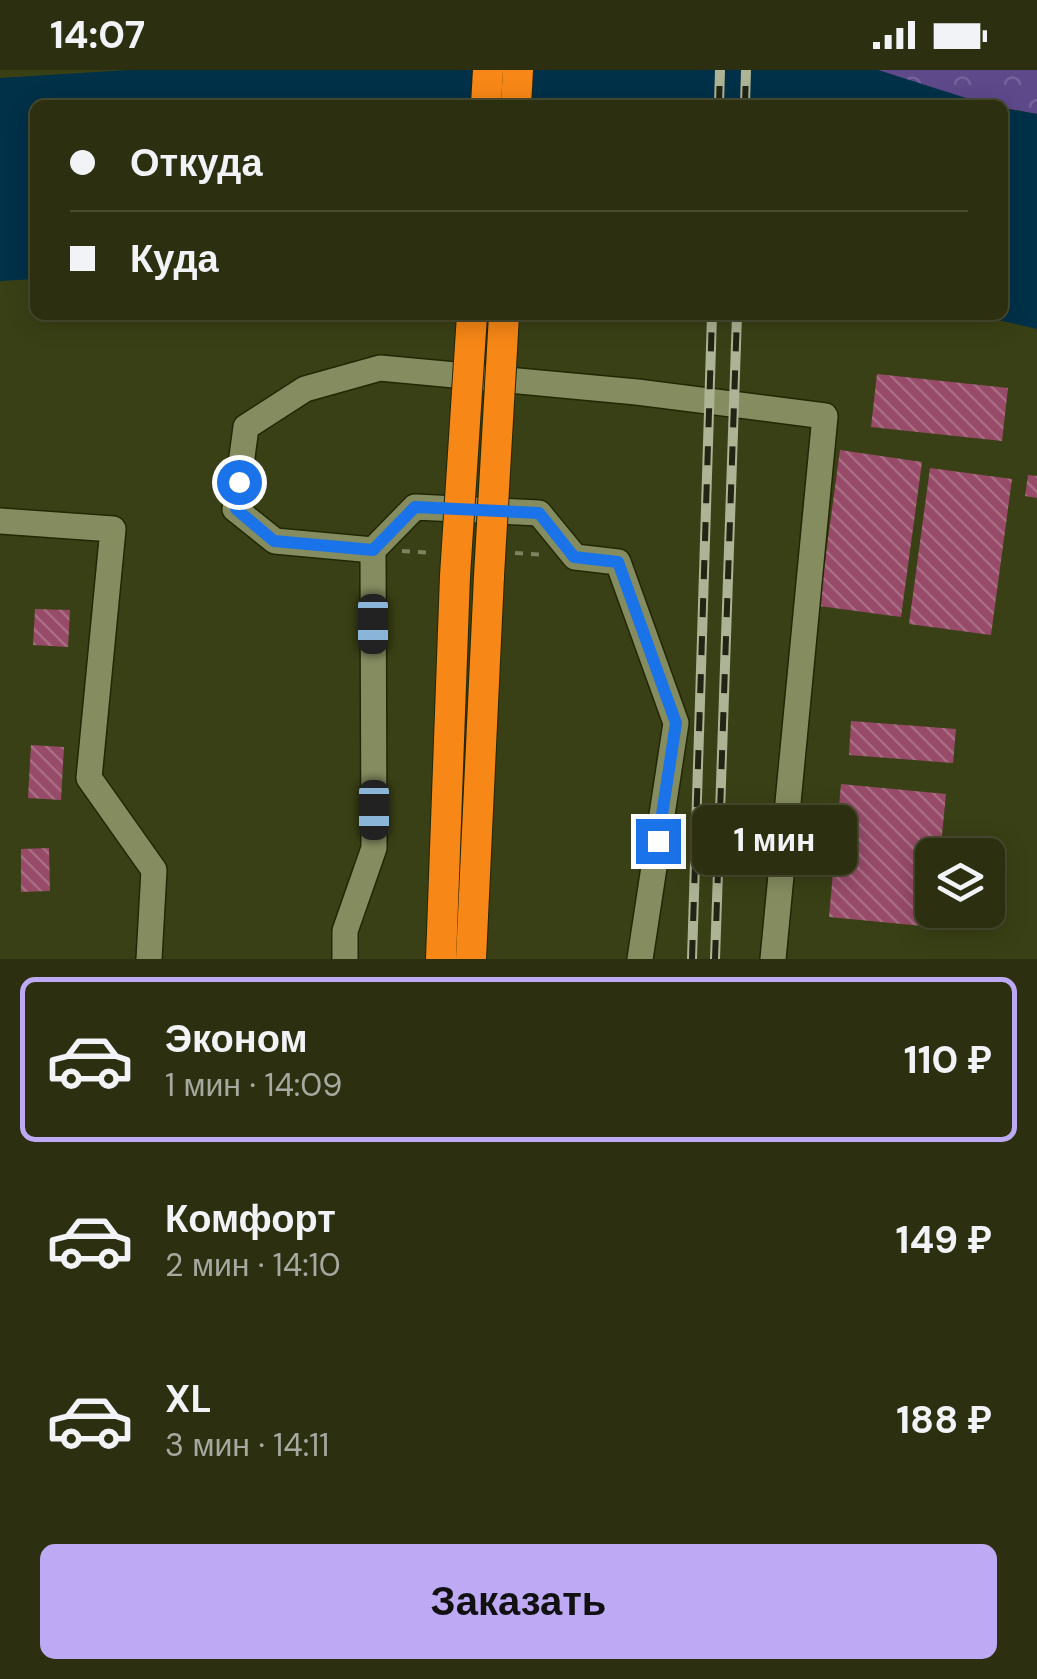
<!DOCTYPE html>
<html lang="ru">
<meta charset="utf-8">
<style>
:root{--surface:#2c3010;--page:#343819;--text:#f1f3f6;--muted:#a6a99f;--line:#484b30;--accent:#bea9f4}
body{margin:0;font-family:"DM Sans",sans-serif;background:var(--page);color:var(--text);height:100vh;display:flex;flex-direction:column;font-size:38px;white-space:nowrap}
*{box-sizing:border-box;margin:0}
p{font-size:32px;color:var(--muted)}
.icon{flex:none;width:55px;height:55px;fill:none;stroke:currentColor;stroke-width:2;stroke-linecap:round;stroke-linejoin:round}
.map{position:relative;height:889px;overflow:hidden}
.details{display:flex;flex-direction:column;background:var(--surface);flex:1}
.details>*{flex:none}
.hud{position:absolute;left:30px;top:30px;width:978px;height:220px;border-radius:15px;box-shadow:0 5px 25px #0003,0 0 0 2px var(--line);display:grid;align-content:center;height:220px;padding:0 40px;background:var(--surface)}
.tools{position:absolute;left:915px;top:768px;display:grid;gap:20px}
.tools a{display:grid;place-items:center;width:90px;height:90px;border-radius:15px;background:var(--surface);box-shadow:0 5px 25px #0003,0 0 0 2px var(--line);font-size:50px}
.end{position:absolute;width:45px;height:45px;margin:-22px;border:12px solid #1a73e8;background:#fff;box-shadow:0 0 0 5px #fff}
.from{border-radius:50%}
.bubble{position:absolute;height:70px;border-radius:15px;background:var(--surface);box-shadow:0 5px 25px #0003,0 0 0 2px var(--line);font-size:32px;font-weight:700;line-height:70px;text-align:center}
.car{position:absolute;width:30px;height:60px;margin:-30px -15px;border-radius:12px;box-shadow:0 0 8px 2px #0007;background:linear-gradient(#222 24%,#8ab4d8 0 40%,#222 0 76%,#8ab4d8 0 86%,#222 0)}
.hud b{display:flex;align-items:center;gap:35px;height:95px;font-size:38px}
.hud b+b{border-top:2px solid var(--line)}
.hud i{width:25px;height:25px;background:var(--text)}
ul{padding:18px 0 0;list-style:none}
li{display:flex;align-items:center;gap:30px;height:165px;margin:0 20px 15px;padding:0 20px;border:5px solid transparent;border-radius:15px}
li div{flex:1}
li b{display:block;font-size:38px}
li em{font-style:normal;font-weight:700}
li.active{border-color:var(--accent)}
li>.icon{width:90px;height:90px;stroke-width:1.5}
.action{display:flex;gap:20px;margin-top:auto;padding:20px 40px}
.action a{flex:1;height:115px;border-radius:15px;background:var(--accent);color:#111;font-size:40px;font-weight:700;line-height:115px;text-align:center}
.status{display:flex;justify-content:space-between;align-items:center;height:70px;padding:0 50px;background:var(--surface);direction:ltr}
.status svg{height:28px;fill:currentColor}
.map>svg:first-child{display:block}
.forest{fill:url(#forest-crowns)}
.water{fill:#003148}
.building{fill:url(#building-back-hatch)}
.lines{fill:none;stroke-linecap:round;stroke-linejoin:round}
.minor-casing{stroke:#222605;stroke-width:28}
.highway-casing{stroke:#222605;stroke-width:32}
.path{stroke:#7c825e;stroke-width:4;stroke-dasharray:8 8;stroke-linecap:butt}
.minor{stroke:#858d60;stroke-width:25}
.highway{stroke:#f78716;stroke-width:30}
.rail-casing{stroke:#adb395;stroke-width:10}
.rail{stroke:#222513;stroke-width:6;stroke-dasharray:19;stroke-linecap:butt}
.highway-bridge-casing{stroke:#222605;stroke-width:32;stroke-linecap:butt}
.highway-bridge{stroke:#f78716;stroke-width:30}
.route{stroke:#1a73e8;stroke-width:12}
</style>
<div class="status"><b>14:07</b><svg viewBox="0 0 49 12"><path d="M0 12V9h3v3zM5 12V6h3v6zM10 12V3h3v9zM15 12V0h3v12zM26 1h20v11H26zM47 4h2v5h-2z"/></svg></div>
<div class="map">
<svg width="1037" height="889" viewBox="0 0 1037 889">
<defs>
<pattern id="forest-crowns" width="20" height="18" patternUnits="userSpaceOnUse" patternTransform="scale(2.5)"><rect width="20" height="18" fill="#5e498b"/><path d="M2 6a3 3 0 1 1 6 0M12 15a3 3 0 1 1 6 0" fill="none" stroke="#75639a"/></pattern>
<pattern id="building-back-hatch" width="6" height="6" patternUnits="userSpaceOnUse" patternTransform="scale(2.5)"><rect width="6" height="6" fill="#974b69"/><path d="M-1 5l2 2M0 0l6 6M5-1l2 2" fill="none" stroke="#aa6e84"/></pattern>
</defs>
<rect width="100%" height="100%" fill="#3a4015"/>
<!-- forest -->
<polygon class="forest" points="878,0 1037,0 1037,44 963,30"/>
<!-- water -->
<g class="water">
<polygon points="128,0 878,0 988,35 35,35 35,209 0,211 0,8"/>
<polygon points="1003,38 1037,44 1037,259 977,245 1002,245"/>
</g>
<!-- building -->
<g class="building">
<polygon points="877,304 1008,318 1002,371 871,357"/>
<polygon points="840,380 922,392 901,547 819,536"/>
<polygon points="930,398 1012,409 991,565 909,554"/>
<polygon points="1028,405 1037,406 1037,428 1025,426"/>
<polygon points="35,539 70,540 68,577 33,575"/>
<polygon points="851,651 956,659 953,693 849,685"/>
<polygon points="31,675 64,677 61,730 28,728"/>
<polygon points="841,714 946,724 940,785 932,785 933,857 829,847"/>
<polygon points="49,778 50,821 21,822 21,779"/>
</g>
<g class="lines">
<!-- minor casing -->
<g class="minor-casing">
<g id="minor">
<polyline points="0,451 113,459 89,708 154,800 149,889"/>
<polyline points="373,480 415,437 539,443 575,487 618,492 676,653 640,889"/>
<polyline points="345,889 345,861 374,778 373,480 275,471 235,439 246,357 305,319 380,298 637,322 825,346 773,889"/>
</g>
</g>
<!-- highway casing -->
<g class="highway-casing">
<g id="highway">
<polyline points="486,35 488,0"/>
<polyline points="516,35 518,0"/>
<polyline points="441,889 455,506"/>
<polyline points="471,889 489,506"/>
</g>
</g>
<!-- path -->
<g class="path">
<polyline points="402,481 433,483"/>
<polyline points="515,483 545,485"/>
</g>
<!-- minor -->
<use href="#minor" class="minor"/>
<!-- highway -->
<use href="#highway" class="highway"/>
<!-- rail casing -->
<g class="rail-casing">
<g id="rail">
<polyline points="719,35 720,0"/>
<polyline points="745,35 746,0"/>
<polyline points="692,889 712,245"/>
<polyline points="715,889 737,245"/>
</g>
</g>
<!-- rail -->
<use href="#rail" class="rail"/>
<!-- highway-bridge casing -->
<g class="highway-bridge-casing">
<g id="highway-bridge">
<polyline points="455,506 472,245"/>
<polyline points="489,506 504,245"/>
</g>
</g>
<!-- highway-bridge -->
<use href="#highway-bridge" class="highway-bridge"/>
</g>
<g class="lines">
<!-- route -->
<polyline class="route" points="239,412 236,439 274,471 373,480 415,437 539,443 574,487 618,492 676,653 658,771"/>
</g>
</svg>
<div class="tools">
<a><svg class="icon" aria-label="layers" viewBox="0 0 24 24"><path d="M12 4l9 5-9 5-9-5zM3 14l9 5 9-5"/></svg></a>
</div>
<i class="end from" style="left:239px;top:412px"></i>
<i class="end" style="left:658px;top:771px"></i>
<div class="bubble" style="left:692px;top:735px;width:165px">1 мин</div>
<i class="car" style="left:373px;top:554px;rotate:180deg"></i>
<i class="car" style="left:374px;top:740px;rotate:180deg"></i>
<div class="hud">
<b><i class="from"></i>Откуда</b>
<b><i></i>Куда</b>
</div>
</div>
<section class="details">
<ul>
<li class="active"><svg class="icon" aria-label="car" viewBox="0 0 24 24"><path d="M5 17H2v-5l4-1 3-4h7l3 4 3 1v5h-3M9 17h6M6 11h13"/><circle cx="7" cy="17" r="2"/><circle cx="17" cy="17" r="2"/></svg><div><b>Эконом</b><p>1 мин · 14:09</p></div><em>110 ₽</em></li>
<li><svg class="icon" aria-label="car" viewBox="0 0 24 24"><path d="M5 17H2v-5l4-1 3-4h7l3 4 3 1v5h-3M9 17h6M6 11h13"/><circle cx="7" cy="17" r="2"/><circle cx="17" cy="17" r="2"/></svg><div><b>Комфорт</b><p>2 мин · 14:10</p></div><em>149 ₽</em></li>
<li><svg class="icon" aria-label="car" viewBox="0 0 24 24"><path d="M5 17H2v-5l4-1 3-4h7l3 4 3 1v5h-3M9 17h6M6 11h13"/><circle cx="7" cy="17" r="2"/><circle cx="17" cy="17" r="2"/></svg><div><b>XL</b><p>3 мин · 14:11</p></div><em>188 ₽</em></li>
</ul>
<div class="action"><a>Заказать</a></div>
</section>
